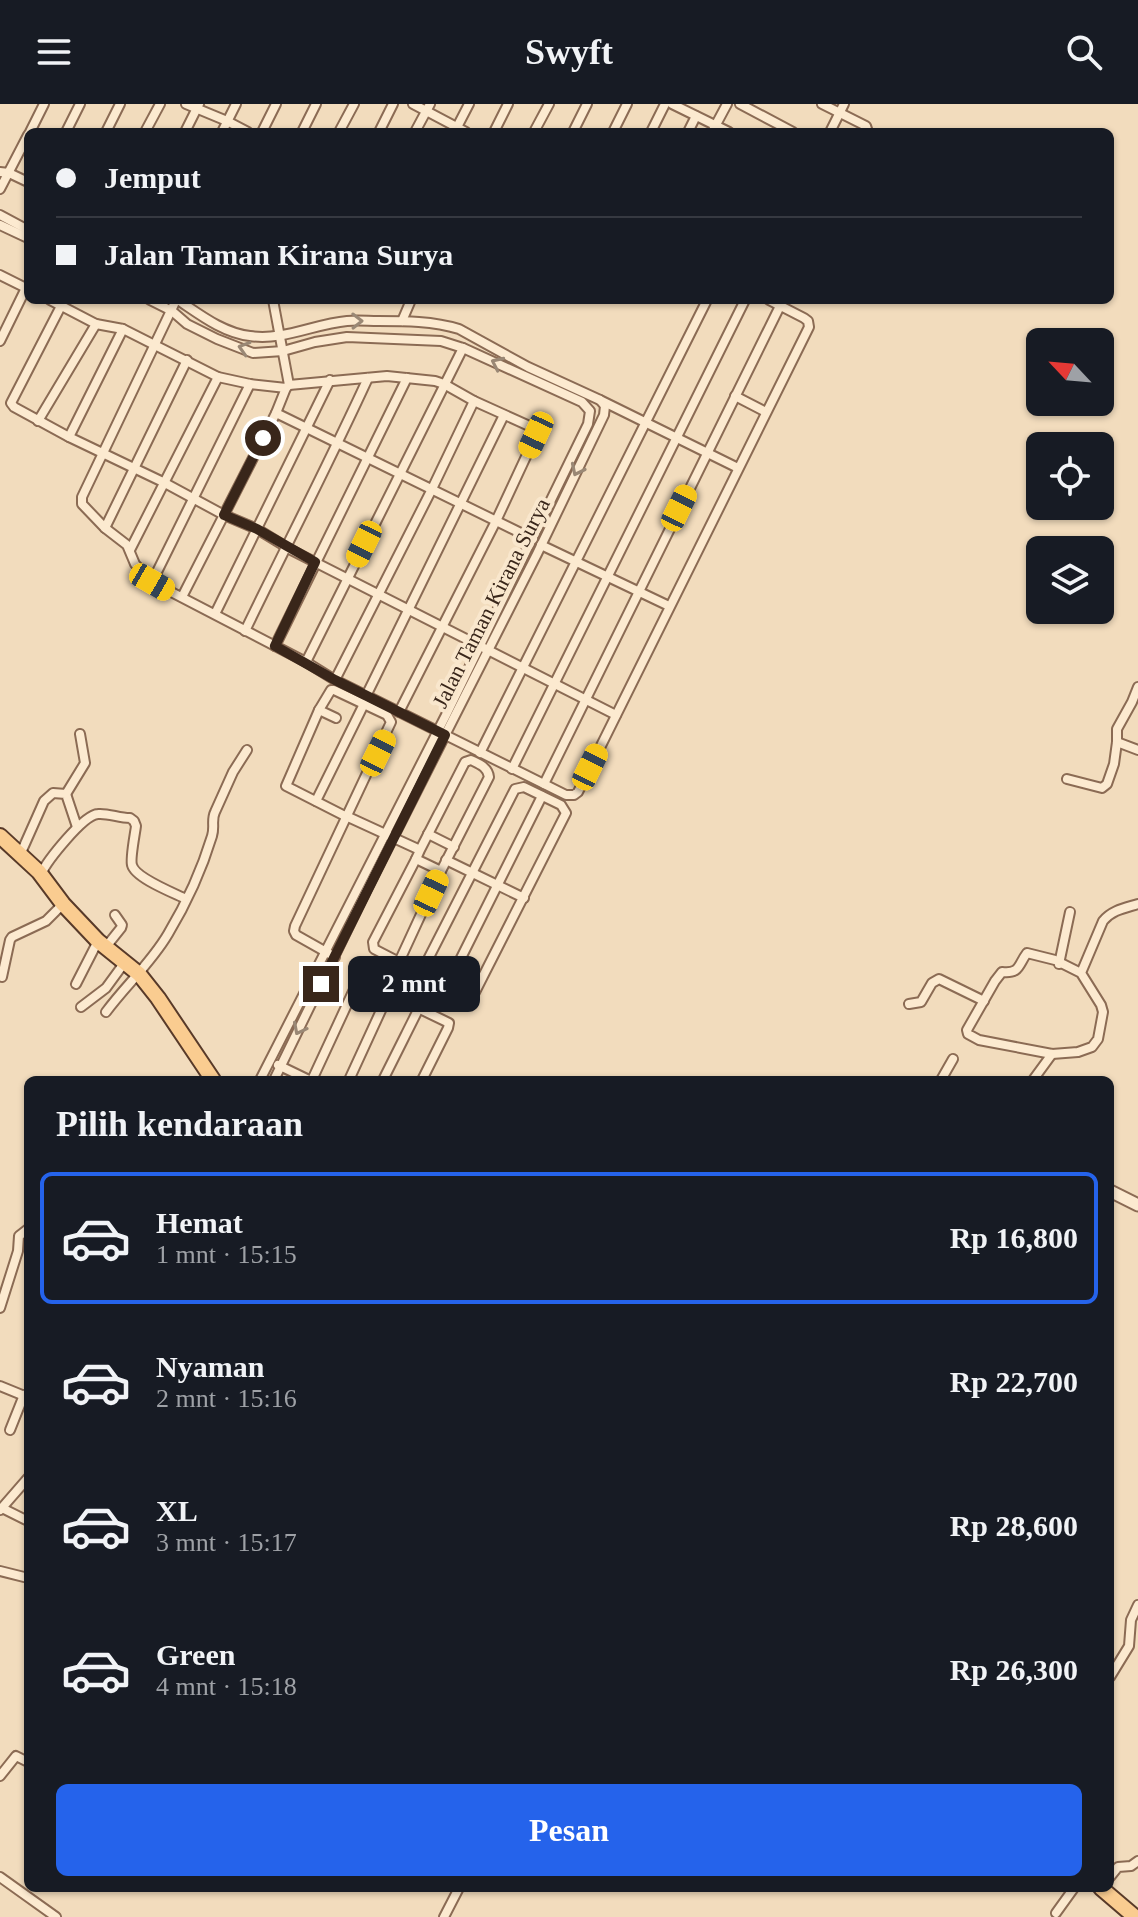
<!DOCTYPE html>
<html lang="id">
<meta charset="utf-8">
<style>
:root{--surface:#171b24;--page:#20242c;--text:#f1f3f6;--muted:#9ea1a6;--line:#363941;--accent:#2563eb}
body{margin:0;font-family:"Times New Roman",serif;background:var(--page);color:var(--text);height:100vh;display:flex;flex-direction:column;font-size:30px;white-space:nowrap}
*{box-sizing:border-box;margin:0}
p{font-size:26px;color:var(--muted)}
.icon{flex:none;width:44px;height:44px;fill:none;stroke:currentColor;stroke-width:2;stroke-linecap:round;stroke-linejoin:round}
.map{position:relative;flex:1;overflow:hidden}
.panel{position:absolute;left:24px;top:972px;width:1090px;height:816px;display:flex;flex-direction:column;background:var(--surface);border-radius:12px;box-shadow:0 2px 6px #0004}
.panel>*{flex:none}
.guide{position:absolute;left:24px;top:24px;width:1090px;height:176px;border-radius:12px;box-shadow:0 2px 6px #0004;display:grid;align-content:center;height:176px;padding:0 32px;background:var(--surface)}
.needle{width:52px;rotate:296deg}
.tools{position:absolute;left:1026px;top:224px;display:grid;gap:16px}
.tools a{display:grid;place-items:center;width:88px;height:88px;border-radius:12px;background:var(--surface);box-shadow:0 2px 6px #0004;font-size:40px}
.end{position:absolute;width:36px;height:36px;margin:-18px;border:10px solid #39261a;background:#fff;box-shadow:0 0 0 4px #fff}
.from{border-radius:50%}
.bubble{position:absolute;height:56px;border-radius:12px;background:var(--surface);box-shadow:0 2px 6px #0004;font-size:26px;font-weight:700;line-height:56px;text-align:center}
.car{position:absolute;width:24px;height:48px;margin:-24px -12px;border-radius:10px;box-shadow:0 0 6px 2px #0007;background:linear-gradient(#f5c518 24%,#345 0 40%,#f5c518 0 76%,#345 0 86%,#f5c518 0)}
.guide b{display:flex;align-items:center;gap:28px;height:76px;font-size:30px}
.guide b+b{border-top:2px solid var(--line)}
.guide i{width:20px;height:20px;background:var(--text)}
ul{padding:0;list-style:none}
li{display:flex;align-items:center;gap:24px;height:132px;margin:0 16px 12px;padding:0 16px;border:4px solid transparent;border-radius:12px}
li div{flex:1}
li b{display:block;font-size:30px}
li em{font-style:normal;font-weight:700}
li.current{border-color:var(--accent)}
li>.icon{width:72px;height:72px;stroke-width:1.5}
h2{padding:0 32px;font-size:36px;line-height:96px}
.cta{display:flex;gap:16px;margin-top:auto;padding:16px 32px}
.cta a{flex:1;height:92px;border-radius:12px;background:var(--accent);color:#fff;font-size:32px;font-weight:700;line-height:92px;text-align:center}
header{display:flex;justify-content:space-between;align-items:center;height:104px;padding:0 32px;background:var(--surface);font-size:36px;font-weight:700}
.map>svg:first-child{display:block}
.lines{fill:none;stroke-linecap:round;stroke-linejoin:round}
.minor-casing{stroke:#8b6b54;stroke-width:12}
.tertiary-casing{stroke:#8b6b54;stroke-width:15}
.primary-casing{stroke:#583a29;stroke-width:18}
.minor{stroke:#fcead0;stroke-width:8}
.tertiary{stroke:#fcead0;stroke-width:11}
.primary{stroke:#facc90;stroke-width:14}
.oneway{stroke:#9a8875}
.route{stroke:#39261a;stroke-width:10}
.labels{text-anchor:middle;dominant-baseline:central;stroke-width:8;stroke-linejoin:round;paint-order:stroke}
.street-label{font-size:22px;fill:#39261a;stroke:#f9e7cd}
</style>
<header><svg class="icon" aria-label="menu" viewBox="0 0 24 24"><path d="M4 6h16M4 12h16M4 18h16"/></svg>Swyft<svg class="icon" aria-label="search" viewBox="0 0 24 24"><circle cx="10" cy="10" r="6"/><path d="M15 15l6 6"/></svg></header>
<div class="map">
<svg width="1138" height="1813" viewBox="0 0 1138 1813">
<rect width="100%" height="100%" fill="#f2dcbd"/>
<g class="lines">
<!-- minor casing -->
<g class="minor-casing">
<g id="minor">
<polyline points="186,0 227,17 248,28"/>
<polyline points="413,0 466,28"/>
<polyline points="672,0 729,28"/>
<polyline points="740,0 793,28"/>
<polyline points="822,0 866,22 868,28"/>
<polyline points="455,27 469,0"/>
<polyline points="30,28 44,0"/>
<polyline points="66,28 80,0"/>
<polyline points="106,28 120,0"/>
<polyline points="145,28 160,0"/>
<polyline points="185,28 199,0"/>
<polyline points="222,28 236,0"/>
<polyline points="262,28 276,0"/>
<polyline points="302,28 316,0"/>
<polyline points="339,28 354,0"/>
<polyline points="379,28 393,0"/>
<polyline points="415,28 430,0"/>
<polyline points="494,28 508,0"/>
<polyline points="534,28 549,0"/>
<polyline points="573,28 587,0"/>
<polyline points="613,28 627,0"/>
<polyline points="651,28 665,0"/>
<polyline points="688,28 696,12"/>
<polyline points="712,28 727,0"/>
<polyline points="830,28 844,0"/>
<polyline points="0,68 9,69 28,78"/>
<polyline points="0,85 28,31"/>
<polyline points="0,111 28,126"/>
<polyline points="0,121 28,134"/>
<polyline points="0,171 28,185"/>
<polyline points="50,196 96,220 123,225 218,273 250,280 286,284 289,281 387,272 435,277 444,280 474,297 536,325 537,329 496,417 399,608"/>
<polyline points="150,196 172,207 187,220 217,235 253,249 283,247 315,238 347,233 441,237 463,244 582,298 590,307 588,320 446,611 260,976"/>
<polyline points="176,196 82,393 82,400 105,424 127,441 135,460 152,478 306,558 335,576 566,691 574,691 578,688 809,223 808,217 804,214 769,196"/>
<path d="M178,196C199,210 223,229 250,232C283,237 314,220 347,217C357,216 368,217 378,217C405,217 433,217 459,225L528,263L600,296L738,364"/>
<polyline points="273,196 289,281"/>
<polyline points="61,202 11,299 14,303 69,333 163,378 224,411 257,425 293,447 616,611"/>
<polyline points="402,217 411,196"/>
<polyline points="0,237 26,184"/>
<polyline points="735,292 766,308"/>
<polyline points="276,309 533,435"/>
<polyline points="38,317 96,220"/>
<polyline points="69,333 123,225"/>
<polyline points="105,424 187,256"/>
<polyline points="541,441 669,502"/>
<polyline points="130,446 218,273"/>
<polyline points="152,478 250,280"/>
<polyline points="182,493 276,309 286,284"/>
<polyline points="215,510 330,276"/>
<path d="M245,527C286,442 329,359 368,274"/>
<polyline points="275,542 407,274"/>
<polyline points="306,558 463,244"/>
<polyline points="335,576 432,385 474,297"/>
<polyline points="366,592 504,311"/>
<polyline points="319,606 336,614"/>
<polyline points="1117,638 1138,646"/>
<polyline points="480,649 707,196"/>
<polyline points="512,665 745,196"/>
<polyline points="1067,675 1102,684 1107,680 1114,660 1117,638 1117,625 1132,598 1138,583"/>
<polyline points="544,680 780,202"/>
<polyline points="66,690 85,659 80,630"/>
<polyline points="316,697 364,600"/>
<polyline points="428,730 454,743"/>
<polyline points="20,751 44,697 53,689 66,690 77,723"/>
<polyline points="416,755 373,838 374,845 469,894 472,894 566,709 561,701 524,683 515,685 421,869"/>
<polyline points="446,756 524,794"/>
<path d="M41,770C47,757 83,711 98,710C108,709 119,714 130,714L134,717L136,722C135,730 130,755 132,761C135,774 174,789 186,795"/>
<polyline points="105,844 121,824 122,821 115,811"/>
<path d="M335,853L296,831L294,827L295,822L391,618L387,611L334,586H331L319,606L286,682L343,711L346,712L420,746L416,755L441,767L489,673C488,663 479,660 471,656L465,658L420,746"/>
<polyline points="399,858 441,767"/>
<polyline points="1059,860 1070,808"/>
<path d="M1081,869L1101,901L1103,908L1098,935L1092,943L1078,948L1052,950L979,936L968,930L967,926L995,877L1002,868C1020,870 1018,861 1027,849L1055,856L1081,869L1103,817C1112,806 1125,804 1138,800"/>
<polyline points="2,873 10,836 12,833 46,817 63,800"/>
<polyline points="76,880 98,837"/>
<polyline points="447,882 542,692"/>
<polyline points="909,900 921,898 932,879 939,875 984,897"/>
<polyline points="81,903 106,884 125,858"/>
<path d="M106,908C126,881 151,859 168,830C186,800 202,765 212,732C215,723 211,716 215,708L233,668L247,646"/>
<polyline points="278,961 309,976"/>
<polyline points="274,976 367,785 537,450 604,311 605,302 600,296"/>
<polyline points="312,976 357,879 360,876 449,919 448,924 422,976"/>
<polyline points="349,976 389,889"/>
<polyline points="383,976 419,904"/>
<polyline points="941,976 953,955"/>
<polyline points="1033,976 1052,950"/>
<polyline points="0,1204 18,1147 19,1132 28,1125"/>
<polyline points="0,1282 27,1293"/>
<polyline points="10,1326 24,1291"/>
<polyline points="2,1404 28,1417"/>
<polyline points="0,1406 28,1374"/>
<polyline points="0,1467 28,1474"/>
<polyline points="1110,1573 1129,1542 1131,1516 1138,1501"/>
<polyline points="0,1672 16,1652 28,1658"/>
<polyline points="0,1773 56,1813"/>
<polyline points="1110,1773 1118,1763 1131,1762 1138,1757"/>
<polyline points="1056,1809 1074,1784"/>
<polyline points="444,1813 459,1784"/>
</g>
</g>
<!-- tertiary casing -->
<g class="tertiary-casing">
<polyline id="tertiary" points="1110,1087 1138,1101"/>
</g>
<!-- primary casing -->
<g class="primary-casing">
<g id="primary">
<polyline points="0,732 39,768 63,800 98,837 139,870 158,894 213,976"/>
<polyline points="1101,1784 1135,1813"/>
</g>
</g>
<!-- minor -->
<use href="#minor" class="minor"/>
<!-- tertiary -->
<use href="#tertiary" class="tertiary"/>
<!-- primary -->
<use href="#primary" class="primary"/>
</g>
<!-- one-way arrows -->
<defs><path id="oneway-chevron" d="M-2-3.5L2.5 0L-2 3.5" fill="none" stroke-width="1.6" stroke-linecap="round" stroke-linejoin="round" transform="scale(2)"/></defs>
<g class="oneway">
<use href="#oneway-chevron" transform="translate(357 217) rotate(-1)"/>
<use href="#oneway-chevron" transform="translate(244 244) rotate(-163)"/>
<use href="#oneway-chevron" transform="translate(497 259) rotate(-155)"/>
<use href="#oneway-chevron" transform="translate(577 366) rotate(116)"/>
<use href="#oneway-chevron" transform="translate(299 925) rotate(117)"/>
</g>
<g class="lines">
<!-- route -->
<polyline class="route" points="263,334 224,411 257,425 315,458 275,542 335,576 445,631 321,880"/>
</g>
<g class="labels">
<!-- street labels -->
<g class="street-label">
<text transform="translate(491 499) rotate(-63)">Jalan Taman Kirana Surya</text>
</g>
</g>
</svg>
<div class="tools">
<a><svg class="needle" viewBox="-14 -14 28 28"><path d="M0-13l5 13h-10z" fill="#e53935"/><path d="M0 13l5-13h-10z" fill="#9ea1a6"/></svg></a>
<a><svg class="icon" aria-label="locate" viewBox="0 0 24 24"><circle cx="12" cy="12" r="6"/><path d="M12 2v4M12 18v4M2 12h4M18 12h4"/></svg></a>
<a><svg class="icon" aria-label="layers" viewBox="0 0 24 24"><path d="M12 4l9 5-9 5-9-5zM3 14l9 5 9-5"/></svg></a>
</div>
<i class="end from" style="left:263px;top:334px"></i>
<i class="end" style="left:321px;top:880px"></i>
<div class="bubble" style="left:348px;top:852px;width:132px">2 mnt</div>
<i class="car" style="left:536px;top:331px;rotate:205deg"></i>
<i class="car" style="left:679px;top:404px;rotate:26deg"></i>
<i class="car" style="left:364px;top:440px;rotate:206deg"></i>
<i class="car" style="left:152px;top:478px;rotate:120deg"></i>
<i class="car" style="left:378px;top:649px;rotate:26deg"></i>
<i class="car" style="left:590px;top:663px;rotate:26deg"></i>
<i class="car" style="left:431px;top:789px;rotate:25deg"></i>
<div class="guide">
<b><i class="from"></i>Jemput</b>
<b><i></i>Jalan Taman Kirana Surya</b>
</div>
<section class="panel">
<h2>Pilih kendaraan</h2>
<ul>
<li class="current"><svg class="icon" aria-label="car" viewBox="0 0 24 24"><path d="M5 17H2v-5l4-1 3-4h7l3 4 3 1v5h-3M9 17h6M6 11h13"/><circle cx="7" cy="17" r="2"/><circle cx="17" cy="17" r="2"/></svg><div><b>Hemat</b><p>1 mnt · 15:15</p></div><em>Rp 16,800</em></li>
<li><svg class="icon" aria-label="car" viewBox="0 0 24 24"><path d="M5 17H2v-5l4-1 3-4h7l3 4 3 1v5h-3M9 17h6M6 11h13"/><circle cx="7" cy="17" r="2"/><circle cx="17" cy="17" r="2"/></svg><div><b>Nyaman</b><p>2 mnt · 15:16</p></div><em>Rp 22,700</em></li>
<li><svg class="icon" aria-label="car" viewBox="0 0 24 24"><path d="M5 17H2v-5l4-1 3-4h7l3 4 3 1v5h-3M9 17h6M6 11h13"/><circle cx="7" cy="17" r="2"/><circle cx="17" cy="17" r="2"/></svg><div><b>XL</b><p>3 mnt · 15:17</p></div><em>Rp 28,600</em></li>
<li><svg class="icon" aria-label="car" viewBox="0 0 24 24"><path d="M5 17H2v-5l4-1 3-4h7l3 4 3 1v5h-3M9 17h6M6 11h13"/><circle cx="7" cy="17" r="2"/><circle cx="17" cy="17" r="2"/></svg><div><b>Green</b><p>4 mnt · 15:18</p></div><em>Rp 26,300</em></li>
</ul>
<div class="cta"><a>Pesan</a></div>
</section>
</div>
